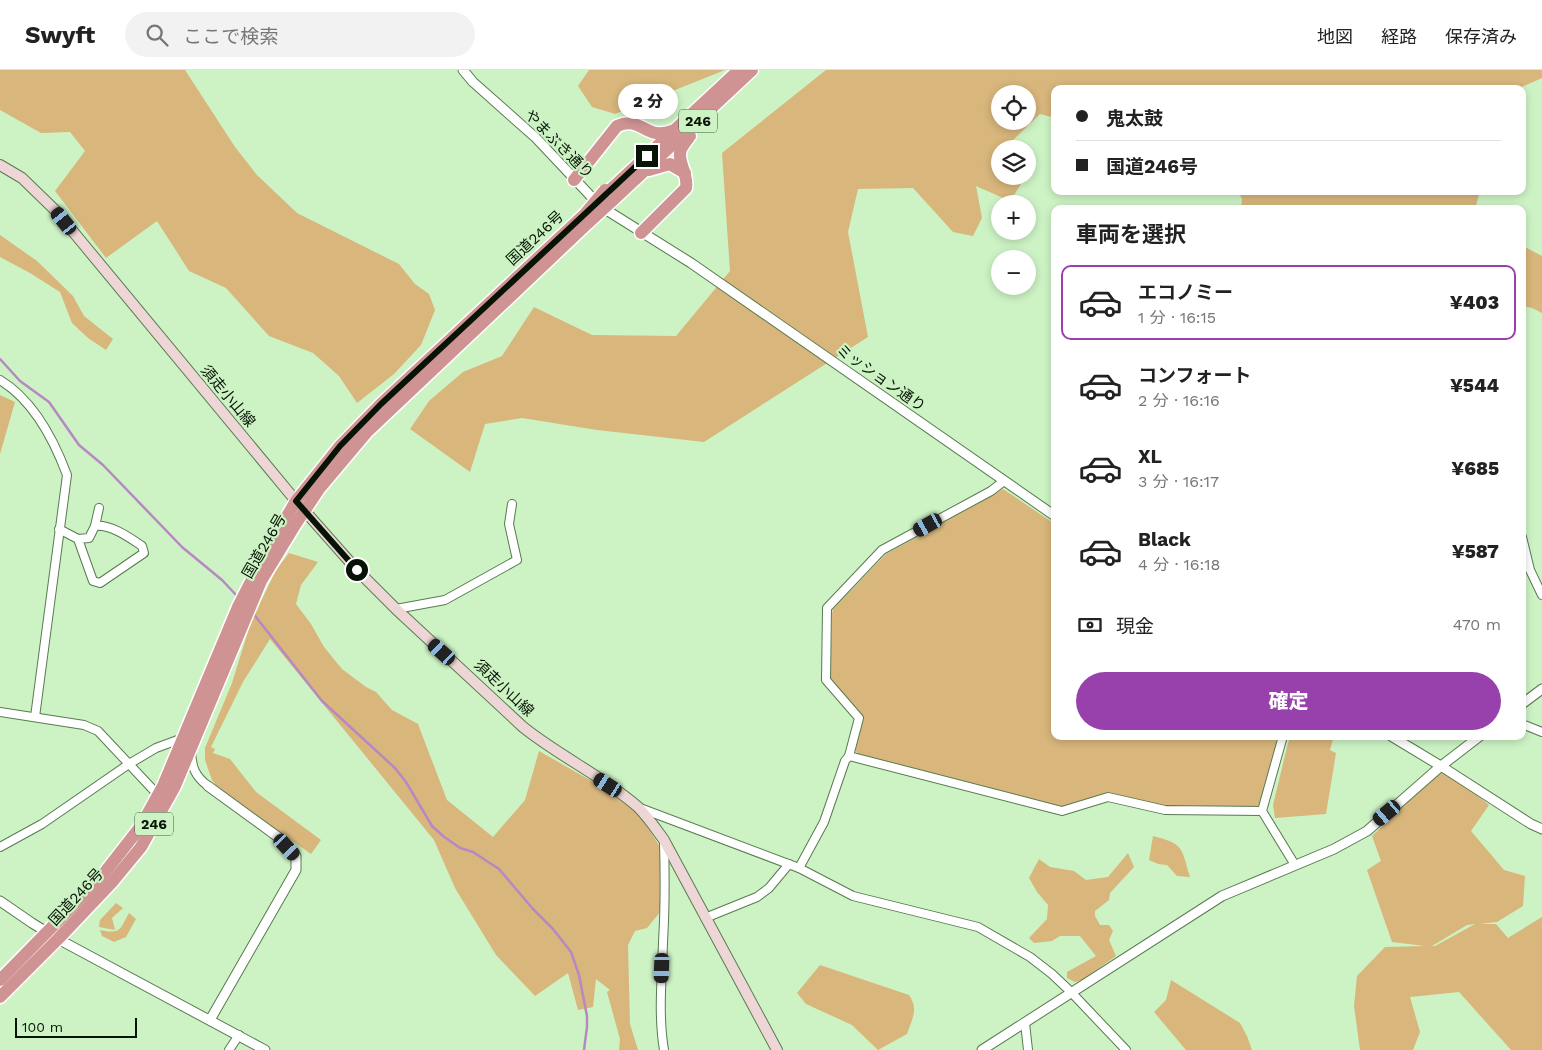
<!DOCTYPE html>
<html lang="ja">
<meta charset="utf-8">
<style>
:root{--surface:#fff;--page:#f2f2f2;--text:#222;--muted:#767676;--line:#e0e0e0;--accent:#9840ac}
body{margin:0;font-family:"Work Sans","Noto Sans JP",sans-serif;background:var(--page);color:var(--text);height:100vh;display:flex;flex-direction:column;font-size:19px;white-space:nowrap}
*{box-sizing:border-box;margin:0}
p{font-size:16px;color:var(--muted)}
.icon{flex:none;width:28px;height:28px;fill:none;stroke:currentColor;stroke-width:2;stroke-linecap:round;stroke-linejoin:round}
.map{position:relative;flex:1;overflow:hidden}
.sheet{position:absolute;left:1051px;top:135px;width:475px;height:535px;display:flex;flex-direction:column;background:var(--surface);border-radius:10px;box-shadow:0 2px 8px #0003}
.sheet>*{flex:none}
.top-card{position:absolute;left:1051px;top:15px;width:475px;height:110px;border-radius:10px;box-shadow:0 2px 8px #0003;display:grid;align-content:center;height:110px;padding:0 25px;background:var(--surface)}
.controls{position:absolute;left:991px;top:15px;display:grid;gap:10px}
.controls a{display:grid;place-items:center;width:45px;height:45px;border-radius:50%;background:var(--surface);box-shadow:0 2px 8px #0003;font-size:25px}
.scale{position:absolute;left:15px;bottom:12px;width:122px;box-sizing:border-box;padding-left:5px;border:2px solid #071405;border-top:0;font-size:14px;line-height:18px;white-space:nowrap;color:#071405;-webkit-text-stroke:4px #cdf3c5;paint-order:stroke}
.end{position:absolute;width:22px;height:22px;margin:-11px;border:6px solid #071405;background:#fff;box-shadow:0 0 0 2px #fff}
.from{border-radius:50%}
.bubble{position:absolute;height:35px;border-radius:18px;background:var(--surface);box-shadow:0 2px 8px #0003;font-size:16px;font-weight:800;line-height:35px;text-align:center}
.car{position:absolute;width:15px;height:30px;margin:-15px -8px;border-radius:6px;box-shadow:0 0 4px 1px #0007;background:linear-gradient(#222 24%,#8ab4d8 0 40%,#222 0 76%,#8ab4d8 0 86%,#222 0)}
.top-card b{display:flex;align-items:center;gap:18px;height:48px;font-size:19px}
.top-card b+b{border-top:1px solid var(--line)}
.top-card i{width:12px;height:12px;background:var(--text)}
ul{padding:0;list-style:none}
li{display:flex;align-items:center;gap:15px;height:75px;margin:0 10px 8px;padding:0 15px;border:2px solid transparent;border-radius:10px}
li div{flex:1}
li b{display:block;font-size:19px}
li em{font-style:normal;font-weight:800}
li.on{border-color:var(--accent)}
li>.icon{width:45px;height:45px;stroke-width:1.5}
h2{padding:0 25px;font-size:22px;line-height:60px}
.pay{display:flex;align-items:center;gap:12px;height:55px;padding:0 25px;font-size:19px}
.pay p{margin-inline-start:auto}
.action{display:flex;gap:10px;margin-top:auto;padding:10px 25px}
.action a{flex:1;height:58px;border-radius:30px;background:var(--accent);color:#fff;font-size:20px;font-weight:800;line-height:58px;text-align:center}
header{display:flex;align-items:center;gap:30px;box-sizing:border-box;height:70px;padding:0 25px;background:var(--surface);border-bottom:1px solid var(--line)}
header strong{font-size:24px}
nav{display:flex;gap:28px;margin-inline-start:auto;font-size:18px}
.search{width:350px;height:45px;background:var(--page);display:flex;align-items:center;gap:12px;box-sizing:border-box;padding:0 18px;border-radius:28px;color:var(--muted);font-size:19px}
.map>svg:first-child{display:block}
.green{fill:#d8b67c;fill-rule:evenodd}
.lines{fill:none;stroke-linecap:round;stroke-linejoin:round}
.stream{stroke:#b888c3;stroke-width:2.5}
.minor-casing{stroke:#587a50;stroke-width:10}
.tertiary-casing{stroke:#587a50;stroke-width:11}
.secondary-casing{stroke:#587a50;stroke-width:12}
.trunk-casing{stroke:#fff;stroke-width:15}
.minor{stroke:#fff;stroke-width:8}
.tertiary{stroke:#fff;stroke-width:9}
.secondary{stroke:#eed6d6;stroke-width:10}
.trunk{stroke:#d09393;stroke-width:12}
.trunk-bridge-casing{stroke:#fff;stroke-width:15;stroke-linecap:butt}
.trunk-bridge{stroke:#d09393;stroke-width:12}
.route{stroke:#071405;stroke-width:6}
.labels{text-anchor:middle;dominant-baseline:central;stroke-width:4.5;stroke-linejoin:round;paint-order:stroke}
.shield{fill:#cdf3c5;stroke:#42573f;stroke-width:1}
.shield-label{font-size:14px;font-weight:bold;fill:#071405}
.street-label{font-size:15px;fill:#071405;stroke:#cdf3c5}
</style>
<header>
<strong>Swyft</strong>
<div class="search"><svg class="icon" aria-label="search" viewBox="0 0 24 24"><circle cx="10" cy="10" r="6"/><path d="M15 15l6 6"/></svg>ここで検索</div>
<nav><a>地図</a><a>経路</a><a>保存済み</a></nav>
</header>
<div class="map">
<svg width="1542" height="980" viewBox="0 0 1542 980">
<rect width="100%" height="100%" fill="#cdf3c5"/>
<!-- green -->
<g class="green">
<polygon points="0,0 185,0 235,77 257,105 297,143 399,194 415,214 429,224 435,240 421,275 394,304 357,333 339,306 313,283 269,266 226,218 189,201 157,151 106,188 55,121 85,81 70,62 41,63 0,40"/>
<polygon points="589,0 725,0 615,44 592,37 578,16"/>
<path d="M826,0H1542V8L1517,19H1055V48L1040,44L1007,76L1008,79H1000V106H1021L1023,111L1010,131L976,116L982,148L973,166L953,162L913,118L858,119L848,162L868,267L704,372L597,360L522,348L485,354L470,402L410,359L429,331L463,302L502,286L534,237L592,265L676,266L730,201L722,83ZM1000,24H1028V51H1000Z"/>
<polygon points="1238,121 1480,121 1475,139 1241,139 1242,129"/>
<polygon points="0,165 37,191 73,226 84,246 113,269 106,280 88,268 72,253 60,222 30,203 0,187"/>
<polygon points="1523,176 1542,186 1542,243 1532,238 1523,236"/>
<polygon points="0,325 15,332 0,384"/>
<polygon points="1003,419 1055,454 1055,666 1278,666 1261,734 1255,737 1159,735 1107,722 1064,737 858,684 855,680 863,647 830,608 832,544 833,539 886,484"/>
<polygon points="289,483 318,492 301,515 296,534 311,554 324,577 342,599 366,617 376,622 392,640 418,654 447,730 493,767 525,730 539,681 602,717 636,740 659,775 661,799 661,841 647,858 635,861 628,875 630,954 638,980 619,980 620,969 607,922 610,920 596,909 593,937 578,940 568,903 535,926 496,885 455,818 434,770 270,569 243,612 211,677 215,679 213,683 230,689 256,722 321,770 311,784 220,720 212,710 205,690 205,678 232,613 251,552 276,500"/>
<polygon points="1291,666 1334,666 1330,680 1336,683 1326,744 1275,748 1273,735 1288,673"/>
<path d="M1444,698L1489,735L1471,761L1504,800L1525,806L1523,836L1497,852L1480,854H1496L1508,868L1542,847V980H1511L1459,922L1410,927L1420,962L1413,980H1360L1354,936L1357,906L1385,877L1425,876L1392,872L1367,800L1381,791L1372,766ZM1475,854L1435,876H1432L1467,855Z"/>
<path d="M1153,766C1184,774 1181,777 1190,807L1177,806L1167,795L1158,794L1149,790Z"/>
<polygon points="1128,783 1134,797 1110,823 1109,830 1095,841 1095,846 1100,855 1109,855 1113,861 1109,870 1116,886 1082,910 1075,912 1067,908 1067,902 1096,886 1080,866 1060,866 1052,871 1034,873 1029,868 1047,849 1048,835 1037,822 1029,808 1039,789 1050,797 1074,801 1086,810 1108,807"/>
<polygon points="116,833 123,838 112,848 115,860 99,857 100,850"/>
<path d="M129,843L136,849L126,867L114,872L102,866L100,860C121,864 119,861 129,843Z"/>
<path d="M820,895L909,925C919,939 912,949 907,964L878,980L852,955L806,934L797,923Z"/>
<polygon points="1171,910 1240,953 1247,966 1252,980 1186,980 1154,942 1166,930"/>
</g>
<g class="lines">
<!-- stream -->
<g class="stream">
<polyline points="0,289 20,311 49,332 79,375 103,395 182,477 222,510 238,527"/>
<polyline points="252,542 322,631 395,698 406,712 432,756 443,766 460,778 473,782 499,799 533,839 553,859 571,882 579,905 587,946 587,957 584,980"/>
</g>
<!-- minor casing -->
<g class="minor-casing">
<g id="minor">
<path d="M0,310C33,330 54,370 67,405L35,647"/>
<polyline points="95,456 99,438"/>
<path d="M59,459L78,469L89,468L95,456C111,454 130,468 142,476L144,483L100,513L93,511L78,469"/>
<polyline points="1522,467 1530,500 1542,525"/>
<polyline points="396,539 445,530 517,490 509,454 512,434"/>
<polyline points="0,642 84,655 98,661 159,726"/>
<polyline points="1522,654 1542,662"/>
<polyline points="1283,666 1262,741 1295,795"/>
<path d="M191,682C192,698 195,706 208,716"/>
<polyline points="849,686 1062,741 1108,727 1165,740 1262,741"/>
<polyline points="640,738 799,798 853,826 978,857 1030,887 1052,904 1071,922 1126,980"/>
<polyline points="0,777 42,754 129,694 156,678 183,668"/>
<polyline points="799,798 824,752 845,691 849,686 859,648 826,610 827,538 882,480 991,421 1004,411"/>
<polyline points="705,848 757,827 769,818 789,794"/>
<polyline points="1025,953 1028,980"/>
<polyline points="229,980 239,965"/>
<path d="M664,980C658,944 662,908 663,872C665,839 665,806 664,772"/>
</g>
</g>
<!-- tertiary casing -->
<g class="tertiary-casing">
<g id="tertiary">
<polyline points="463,0 473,12 536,68 600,136 691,193 1055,446"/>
<polyline points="1522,634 1542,619"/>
<polyline points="1391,666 1444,698 1531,754 1542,759"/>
<polyline points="208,716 278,767 296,786 296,800 210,950"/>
<polyline points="0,831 32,853 58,869 265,980"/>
<polyline points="982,980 1222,826 1334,779 1367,761 1441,696 1480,666"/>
</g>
</g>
<!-- secondary casing -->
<g class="secondary-casing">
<path id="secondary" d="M0,95L22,108L56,141L296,431L357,500L396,539L523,657C559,686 604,707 638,737C648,747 656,759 664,770L777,980"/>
</g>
<!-- trunk casing -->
<g class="trunk-casing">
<g id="trunk">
<polyline points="649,100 670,94 685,103"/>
<path d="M574,110L617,56C642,45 645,71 672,61"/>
<polyline points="607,123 739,0"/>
<polyline points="613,130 752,0"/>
<path d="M641,163L686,118C689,104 676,91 681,79C683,75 687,70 690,66"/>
<polyline points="0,910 102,806 141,756 163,716 238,537 267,480 296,431 340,376 381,334 584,145"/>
<polyline points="0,927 58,869 113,811 141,777 175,716 261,511 295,455 319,419 367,362 589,152"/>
</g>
</g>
<!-- minor -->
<use href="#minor" class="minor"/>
<!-- tertiary -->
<use href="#tertiary" class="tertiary"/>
<!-- secondary -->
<use href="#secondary" class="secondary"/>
<!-- trunk -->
<use href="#trunk" class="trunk"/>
<!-- trunk-bridge casing -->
<g class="trunk-bridge-casing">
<g id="trunk-bridge">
<polyline points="584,145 605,120"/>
<polyline points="589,152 613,130"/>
</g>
</g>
<!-- trunk-bridge -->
<use href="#trunk-bridge" class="trunk-bridge"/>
</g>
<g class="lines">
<!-- route -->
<polyline class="route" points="357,500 296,431 340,376 381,334 647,86"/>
</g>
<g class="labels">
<!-- shield labels -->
<g class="shield">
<rect x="679" y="39.5" width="38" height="23" rx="4"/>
<rect x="135" y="742.5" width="38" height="23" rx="4"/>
</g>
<g class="shield-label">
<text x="698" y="51">246</text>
<text x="154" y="754">246</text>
</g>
<!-- street labels -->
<g class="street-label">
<text transform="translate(559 74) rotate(45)">やまぶき通り</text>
<text transform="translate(535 168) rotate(-43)">国道246号</text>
<text transform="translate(881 308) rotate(35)">ミッション通り</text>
<text transform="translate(228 326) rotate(50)">須走小山線</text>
<text transform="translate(264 476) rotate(-60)">国道246号</text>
<text transform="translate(504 618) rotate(43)">須走小山線</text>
<text transform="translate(76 827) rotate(-47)">国道246号</text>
</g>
</g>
</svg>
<div class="controls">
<a><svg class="icon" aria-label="locate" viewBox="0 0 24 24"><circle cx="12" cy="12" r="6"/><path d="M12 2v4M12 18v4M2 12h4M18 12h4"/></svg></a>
<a><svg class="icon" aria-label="layers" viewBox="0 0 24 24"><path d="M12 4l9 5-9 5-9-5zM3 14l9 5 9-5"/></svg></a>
<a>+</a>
<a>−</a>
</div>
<div class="scale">100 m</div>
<i class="end from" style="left:357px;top:500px"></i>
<i class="end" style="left:647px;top:86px"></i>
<div class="bubble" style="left:618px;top:14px;width:60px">2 分</div>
<i class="car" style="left:64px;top:151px;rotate:321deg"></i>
<i class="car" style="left:928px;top:455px;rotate:241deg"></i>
<i class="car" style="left:442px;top:582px;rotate:312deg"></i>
<i class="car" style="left:608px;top:715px;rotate:303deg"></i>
<i class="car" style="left:1387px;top:743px;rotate:230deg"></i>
<i class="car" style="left:287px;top:777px;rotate:137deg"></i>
<i class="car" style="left:662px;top:898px;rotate:182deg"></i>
<div class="top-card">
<b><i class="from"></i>鬼太鼓</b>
<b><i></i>国道246号</b>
</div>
<section class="sheet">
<h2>車両を選択</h2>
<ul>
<li class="on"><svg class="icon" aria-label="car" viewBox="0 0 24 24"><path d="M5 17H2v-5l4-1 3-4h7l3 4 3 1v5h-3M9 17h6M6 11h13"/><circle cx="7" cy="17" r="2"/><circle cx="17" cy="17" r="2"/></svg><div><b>エコノミー</b><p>1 分 · 16:15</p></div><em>¥403</em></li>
<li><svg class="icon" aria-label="car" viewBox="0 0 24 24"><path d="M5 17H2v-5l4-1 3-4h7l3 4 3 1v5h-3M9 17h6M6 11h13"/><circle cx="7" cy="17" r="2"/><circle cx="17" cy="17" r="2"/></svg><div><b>コンフォート</b><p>2 分 · 16:16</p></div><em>¥544</em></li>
<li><svg class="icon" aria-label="car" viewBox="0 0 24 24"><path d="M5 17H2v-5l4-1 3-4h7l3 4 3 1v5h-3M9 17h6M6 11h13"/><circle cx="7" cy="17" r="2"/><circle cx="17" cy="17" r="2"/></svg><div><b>XL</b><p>3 分 · 16:17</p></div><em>¥685</em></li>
<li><svg class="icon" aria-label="car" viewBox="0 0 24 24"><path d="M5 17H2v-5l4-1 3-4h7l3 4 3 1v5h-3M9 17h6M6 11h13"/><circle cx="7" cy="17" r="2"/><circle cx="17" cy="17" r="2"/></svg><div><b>Black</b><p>4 分 · 16:18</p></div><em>¥587</em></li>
</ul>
<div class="pay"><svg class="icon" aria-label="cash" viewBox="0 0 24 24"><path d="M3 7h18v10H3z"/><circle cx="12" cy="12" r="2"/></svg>現金<p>470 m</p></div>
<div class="action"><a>確定</a></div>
</section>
</div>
